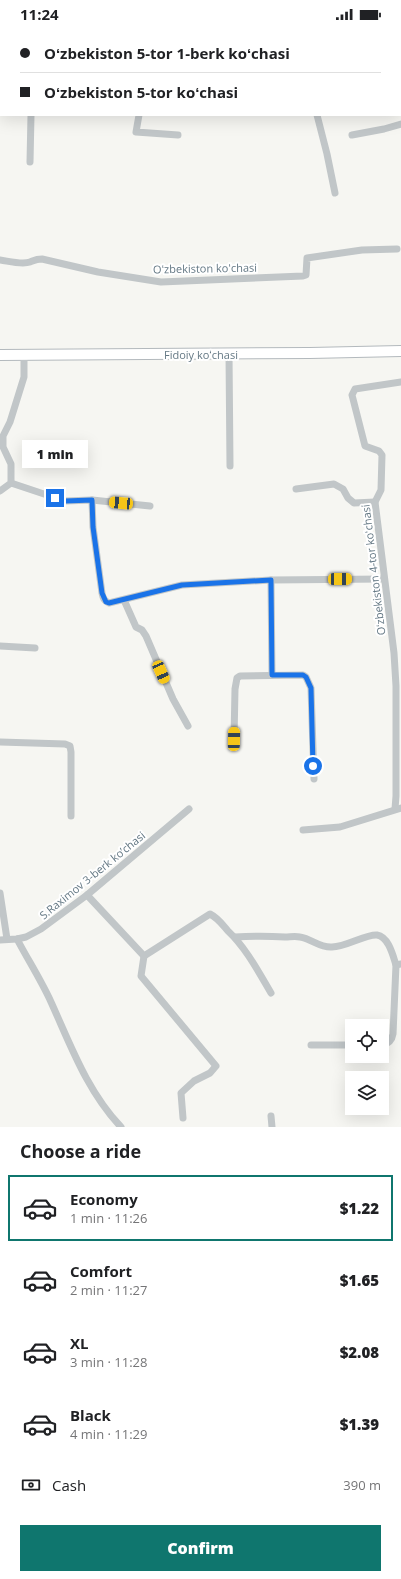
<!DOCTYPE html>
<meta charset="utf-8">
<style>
:root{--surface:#fff;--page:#f2f2f2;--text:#202124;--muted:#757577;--line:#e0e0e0;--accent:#0f766e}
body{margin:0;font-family:"Open Sans",sans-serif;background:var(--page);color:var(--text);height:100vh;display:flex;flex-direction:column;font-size:15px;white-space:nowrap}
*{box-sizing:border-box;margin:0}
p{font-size:13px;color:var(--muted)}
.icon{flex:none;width:22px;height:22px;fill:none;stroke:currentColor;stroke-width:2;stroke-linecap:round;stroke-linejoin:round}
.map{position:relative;height:1099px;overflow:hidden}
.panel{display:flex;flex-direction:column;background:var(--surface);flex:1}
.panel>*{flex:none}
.top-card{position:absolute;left:0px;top:0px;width:401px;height:88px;box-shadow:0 4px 16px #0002;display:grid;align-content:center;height:88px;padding:0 20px;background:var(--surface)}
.buttons{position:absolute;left:345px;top:991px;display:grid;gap:8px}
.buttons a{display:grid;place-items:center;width:44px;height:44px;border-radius:0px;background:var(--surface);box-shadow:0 4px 16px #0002;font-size:20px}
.end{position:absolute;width:18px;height:18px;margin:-9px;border:5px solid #1a73e8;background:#fff;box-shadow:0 0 0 2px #fff}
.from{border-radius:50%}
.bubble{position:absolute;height:28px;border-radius:0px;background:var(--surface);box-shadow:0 4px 16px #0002;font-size:13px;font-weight:800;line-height:28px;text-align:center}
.car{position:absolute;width:12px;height:24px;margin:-12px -6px;border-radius:5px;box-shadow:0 0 3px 1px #0007;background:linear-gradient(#f5c518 24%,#345 0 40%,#f5c518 0 76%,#345 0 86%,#f5c518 0)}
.top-card b{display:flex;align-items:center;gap:14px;height:38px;font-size:15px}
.top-card b+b{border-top:1px solid var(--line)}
.top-card i{width:10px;height:10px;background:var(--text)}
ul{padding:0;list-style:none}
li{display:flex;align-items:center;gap:12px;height:66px;margin:0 8px 6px;padding:0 12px;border:2px solid transparent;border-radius:0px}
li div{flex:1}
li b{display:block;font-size:15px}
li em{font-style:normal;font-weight:800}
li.current{border-color:var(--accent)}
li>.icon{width:36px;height:36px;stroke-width:1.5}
h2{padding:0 20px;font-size:18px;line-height:48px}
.pay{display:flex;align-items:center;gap:10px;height:44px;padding:0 20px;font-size:15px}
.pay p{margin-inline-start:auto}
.primary-button{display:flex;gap:8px;margin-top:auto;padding:8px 20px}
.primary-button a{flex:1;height:46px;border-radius:0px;background:var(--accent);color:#fff;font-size:16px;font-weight:800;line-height:46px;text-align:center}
.status{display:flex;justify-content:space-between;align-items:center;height:28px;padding:0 20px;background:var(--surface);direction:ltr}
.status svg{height:11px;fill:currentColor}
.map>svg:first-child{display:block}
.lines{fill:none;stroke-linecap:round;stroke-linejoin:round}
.secondary-casing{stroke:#b3b9bd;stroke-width:12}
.street{stroke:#c1c6c8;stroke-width:7}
.secondary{stroke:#fff;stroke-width:10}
.route{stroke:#1a73e8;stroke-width:5}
.labels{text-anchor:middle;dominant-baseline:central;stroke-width:4;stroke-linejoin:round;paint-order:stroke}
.street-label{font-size:11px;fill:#647884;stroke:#fff}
</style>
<div class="status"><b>11:24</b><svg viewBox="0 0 49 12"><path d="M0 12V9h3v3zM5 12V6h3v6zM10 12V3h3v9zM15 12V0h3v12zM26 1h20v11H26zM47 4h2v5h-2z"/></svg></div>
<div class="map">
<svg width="401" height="1099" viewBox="0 0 401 1099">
<rect width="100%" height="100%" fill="#f6f6f2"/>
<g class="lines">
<!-- secondary casing -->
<g class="secondary-casing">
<polyline id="secondary" points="0,327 310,325 401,323"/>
</g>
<!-- street -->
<g class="street">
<polyline points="23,0 23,1"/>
<polyline points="336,1 342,0"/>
<polyline points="139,87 136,104 178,107"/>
<polyline points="317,87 327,126 335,165"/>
<polyline points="352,107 384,101 401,96"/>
<polyline points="30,134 31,87"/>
<path d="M0,232C8,233 22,237 30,234C35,232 36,231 42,231L98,244L161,254L303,248L306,247L307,230L362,222L397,221"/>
<polyline points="229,326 230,438"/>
<path d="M11,455L65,473L92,472L93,499L102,565C103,570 104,573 109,575L182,557L271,552L384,551"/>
<polyline points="296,461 334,456 343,461 348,470 354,475 375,474"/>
<polyline points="0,463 11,455 11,436 3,419 3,408 10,394 24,349 24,327"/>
<polyline points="92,472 150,478"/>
<polyline points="271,552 272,647"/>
<polyline points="124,572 136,599 142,602 146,608 173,671 188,698"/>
<polyline points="0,618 35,620"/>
<polyline points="234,711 235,661 237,650 240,648 303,647 306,649 311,660 314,751"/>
<polyline points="0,714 65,716 70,718 71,724 71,788"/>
<polyline points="395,781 396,768 396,658 394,625 375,474 381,462 382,427 379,423 365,418 352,367 355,361 401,354"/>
<polyline points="303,802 340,799 401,780"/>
<polyline points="0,865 7,911"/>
<path d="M87,867L144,928L210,886C218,890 222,896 228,903C246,920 258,943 271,965"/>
<path d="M235,909C252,908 268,908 285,909C290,909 295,908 300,909C312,911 320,920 332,919C346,919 366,906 377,907C389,909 393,928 396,937L401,936"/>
<path d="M17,911C28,932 41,952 51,974C71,1018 87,1063 121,1099"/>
<polyline points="0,912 17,911 26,909 41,901 87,867 189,781"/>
<polyline points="144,928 141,948 216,1038 210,1045 194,1053 181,1065 183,1090"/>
<polyline points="311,1017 352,1017"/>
<path d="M382,1017C389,1016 392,1012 393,1006L396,937"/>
<polyline points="271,1088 272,1099"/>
</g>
<!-- secondary -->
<use href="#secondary" class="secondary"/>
</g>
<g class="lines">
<!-- route -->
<polyline class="route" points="55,470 65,473 92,472 93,499 102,565 106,574 109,575 182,557 271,552 272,647 303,647 306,649 311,660 313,738"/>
</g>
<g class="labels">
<!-- street labels -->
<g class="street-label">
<text transform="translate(205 240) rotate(-1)">Oʻzbekiston koʻchasi</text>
<text x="201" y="326">Fidoiy koʻchasi</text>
<text transform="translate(373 542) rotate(-97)">Oʻzbekiston 4-tor koʻchasi</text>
<text transform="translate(92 847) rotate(-39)">S.Raximov 3-berk koʼchasi</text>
</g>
</g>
</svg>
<div class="buttons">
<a><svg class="icon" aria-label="locate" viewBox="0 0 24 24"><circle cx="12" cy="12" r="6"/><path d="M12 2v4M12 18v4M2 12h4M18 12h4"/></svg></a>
<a><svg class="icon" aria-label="layers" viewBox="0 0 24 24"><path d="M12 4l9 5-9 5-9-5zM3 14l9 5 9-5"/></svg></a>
</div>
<i class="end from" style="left:313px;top:738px"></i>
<i class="end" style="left:55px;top:470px"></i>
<div class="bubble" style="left:22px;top:412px;width:66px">1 min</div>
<i class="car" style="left:121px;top:475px;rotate:275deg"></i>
<i class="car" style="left:340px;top:551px;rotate:89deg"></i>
<i class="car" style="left:161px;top:644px;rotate:156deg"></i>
<i class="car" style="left:234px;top:711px;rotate:1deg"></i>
<div class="top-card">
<b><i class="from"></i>Oʻzbekiston 5-tor 1-berk koʻchasi</b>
<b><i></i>Oʻzbekiston 5-tor koʻchasi</b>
</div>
</div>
<section class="panel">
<h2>Choose a ride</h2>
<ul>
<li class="current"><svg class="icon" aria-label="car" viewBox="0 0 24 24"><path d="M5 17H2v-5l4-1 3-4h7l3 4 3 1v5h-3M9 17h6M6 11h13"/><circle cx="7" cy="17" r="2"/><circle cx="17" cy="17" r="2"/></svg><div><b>Economy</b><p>1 min · 11:26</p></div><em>$1.22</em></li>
<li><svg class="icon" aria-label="car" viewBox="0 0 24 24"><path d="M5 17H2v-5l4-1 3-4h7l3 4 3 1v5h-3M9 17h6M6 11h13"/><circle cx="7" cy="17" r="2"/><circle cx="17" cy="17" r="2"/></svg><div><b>Comfort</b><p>2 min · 11:27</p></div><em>$1.65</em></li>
<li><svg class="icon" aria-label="car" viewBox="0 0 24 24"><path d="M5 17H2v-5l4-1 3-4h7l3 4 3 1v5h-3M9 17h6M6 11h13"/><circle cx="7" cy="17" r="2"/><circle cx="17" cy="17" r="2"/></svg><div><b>XL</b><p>3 min · 11:28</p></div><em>$2.08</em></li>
<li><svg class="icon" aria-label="car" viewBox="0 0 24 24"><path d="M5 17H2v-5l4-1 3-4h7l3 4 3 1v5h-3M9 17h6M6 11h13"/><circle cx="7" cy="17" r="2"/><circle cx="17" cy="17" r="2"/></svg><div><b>Black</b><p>4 min · 11:29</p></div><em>$1.39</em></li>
</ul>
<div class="pay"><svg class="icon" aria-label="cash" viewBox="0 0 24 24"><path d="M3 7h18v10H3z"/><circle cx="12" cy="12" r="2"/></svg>Cash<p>390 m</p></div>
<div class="primary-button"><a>Confirm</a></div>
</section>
